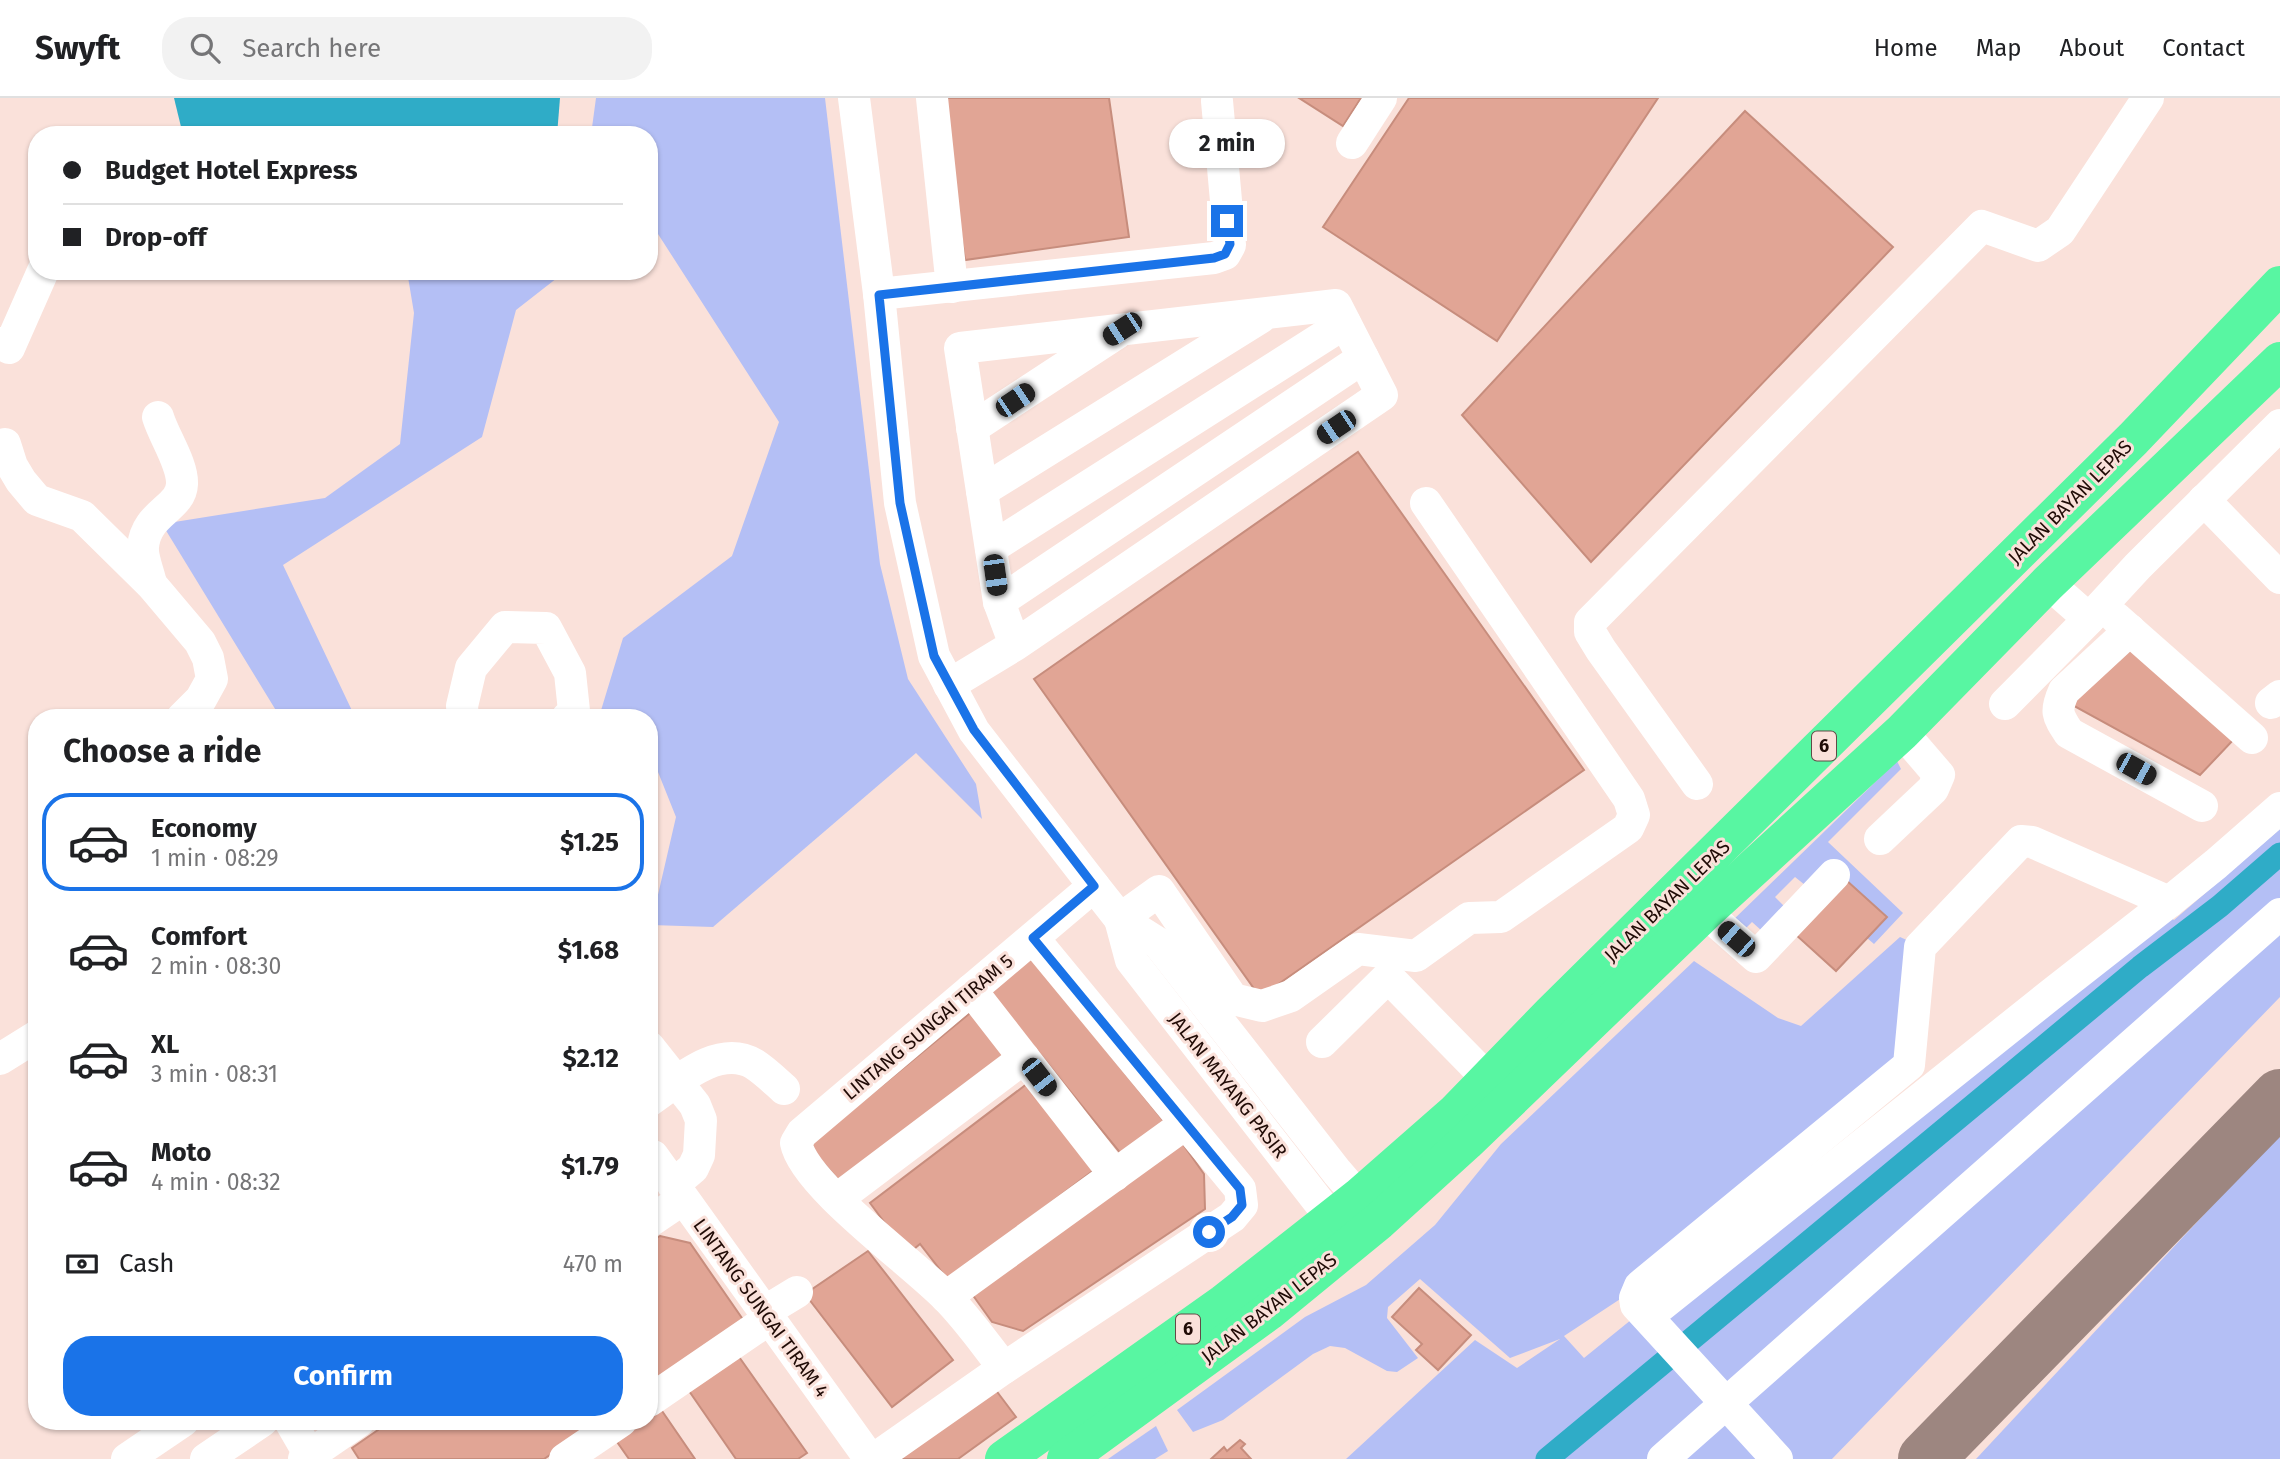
<!DOCTYPE html>
<meta charset="utf-8">
<style>
:root{--surface:#fff;--page:#f2f2f2;--text:#202124;--muted:#757577;--line:#e0e0e0;--accent:#1a73e8}
body{margin:0;font-family:"Fira Sans",sans-serif;background:var(--page);color:var(--text);height:100vh;display:flex;flex-direction:column;font-size:26px;white-space:nowrap}
*{box-sizing:border-box;margin:0}
p{font-size:23px;color:var(--muted)}
.icon{flex:none;width:38px;height:38px;fill:none;stroke:currentColor;stroke-width:2;stroke-linecap:round;stroke-linejoin:round}
.map{position:relative;flex:1;overflow:hidden}
.side{position:absolute;left:28px;top:611px;width:630px;height:721px;display:flex;flex-direction:column;background:var(--surface);border-radius:28px;box-shadow:0 2px 5px #0004}
.side>*{flex:none}
.guide{position:absolute;left:28px;top:28px;width:630px;height:154px;border-radius:28px;box-shadow:0 2px 5px #0004;display:grid;align-content:center;height:154px;padding:0 35px;background:var(--surface)}
.end{position:absolute;width:32px;height:32px;margin:-16px;border:9px solid #1a73e8;background:#fff;box-shadow:0 0 0 4px #fff}
.from{border-radius:50%}
.bubble{position:absolute;height:49px;border-radius:24px;background:var(--surface);box-shadow:0 2px 5px #0004;font-size:23px;font-weight:700;line-height:49px;text-align:center}
.car{position:absolute;width:21px;height:42px;margin:-21px -10px;border-radius:9px;box-shadow:0 0 5px 2px #0007;background:linear-gradient(#222 24%,#8ab4d8 0 40%,#222 0 76%,#8ab4d8 0 86%,#222 0)}
.guide b{display:flex;align-items:center;gap:24px;height:66px;font-size:26px}
.guide b+b{border-top:2px solid var(--line)}
.guide i{width:18px;height:18px;background:var(--text)}
ul{padding:0;list-style:none}
li{display:flex;align-items:center;gap:21px;height:98px;margin:0 14px 10px;padding:0 21px;border:4px solid transparent;border-radius:28px}
li div{flex:1}
li b{display:block;font-size:26px}
li em{font-style:normal;font-weight:700}
li.active{border-color:var(--accent)}
li>.icon{width:63px;height:63px;stroke-width:1.5}
h2{padding:0 35px;font-size:32px;line-height:84px}
.pay{display:flex;align-items:center;gap:18px;height:77px;padding:0 35px;font-size:26px}
.pay p{margin-inline-start:auto}
.cta{display:flex;gap:14px;margin-top:auto;padding:14px 35px}
.cta a{flex:1;height:80px;border-radius:28px;background:var(--accent);color:#fff;font-size:28px;font-weight:700;line-height:80px;text-align:center}
header{display:flex;align-items:center;gap:42px;box-sizing:border-box;height:98px;padding:0 35px;background:var(--surface);border-bottom:2px solid var(--line)}
header strong{font-size:33px}
nav{display:flex;gap:38px;margin-inline-start:auto;font-size:24px}
.search{width:490px;height:63px;background:var(--page);display:flex;align-items:center;gap:18px;box-sizing:border-box;padding:0 24px;border-radius:28px;color:var(--muted);font-size:26px}
.map>svg:first-child{display:block}
.green{fill:#b4bff5}
.water{fill:#2facc7}
.lines{fill:none;stroke-linecap:round;stroke-linejoin:round}
.canal{stroke:#2facc7;stroke-width:23}
.taxiway{stroke:#9d8680;stroke-width:56}
.building{fill:#e1a595;stroke:#c78d7d;stroke-width:2}
.minor{stroke:#fff;stroke-width:32}
.highway{stroke:#58f6a2;stroke-width:38}
.route{stroke:#1a73e8;stroke-width:9}
.labels{text-anchor:middle;dominant-baseline:central;stroke-width:6;stroke-linejoin:round;paint-order:stroke}
.shield{fill:#fae1da;stroke:#614b46;stroke-width:2}
.shield-label{font-size:18px;font-weight:bold;fill:#200b06}
.street-label{font-size:19px;fill:#200b06;stroke:#fae1da}
</style>
<header>
<strong>Swyft</strong>
<div class="search"><svg class="icon" aria-label="search" viewBox="0 0 24 24"><circle cx="10" cy="10" r="6"/><path d="M15 15l6 6"/></svg>Search here</div>
<nav><a>Home</a><a>Map</a><a>About</a><a>Contact</a></nav>
</header>
<div class="map">
<svg width="2280" height="1361" viewBox="0 0 2280 1361">
<rect width="100%" height="100%" fill="#fae1da"/>
<!-- green -->
<g class="green">
<polygon points="596,0 825,0 880,466 908,581 976,686 982,721 916,655 713,829 651,827 676,719 658,674 649,666 649,620 599,619 623,540 732,458 779,324 649,122 649,37 591,37"/>
<polygon points="407,173 566,173 516,212 482,339 283,467 355,619 280,619 162,426 325,400 400,346 414,215"/>
<polygon points="1897,663 1901,671 1828,744 1903,815 1874,846 1867,840 1887,819 1846,782 1810,791 1795,779 1775,799 1784,808 1762,833 1752,824 1741,835 1730,825"/>
<polygon points="2280,731 2280,899 1832,1361 1346,1361 1475,1242 1517,1270 1560,1241 1510,1260 1420,1181 1388,1209 1387,1220 1418,1260 1397,1274 1387,1273 1345,1250 1330,1248 1313,1256 1223,1322 1193,1334 1177,1312 1305,1219 1366,1187 1435,1127 1501,1046 1694,863 1778,920 1801,928 1900,839 1911,844 1901,963 1640,1188 1564,1238 1584,1260 2147,804 2174,822"/>
<polygon points="2280,1035 2280,1361 1976,1361"/>
<polygon points="1156,1328 1168,1353 1155,1361 1108,1361"/>
</g>
<!-- water -->
<polygon class="water" points="174,0 560,0 557,37 183,37"/>
<g class="lines">
<!-- canal -->
<polyline class="canal" points="1547,1361 2140,869 2220,808 2280,756"/>
<!-- taxiway -->
<polyline class="taxiway" points="1926,1361 2280,999"/>
</g>
<!-- building -->
<g class="building">
<polygon points="941,0 1109,0 1129,139 965,162"/>
<polygon points="1299,0 1361,0 1343,28"/>
<polygon points="1409,0 1658,0 1497,243 1323,129"/>
<polygon points="1745,13 1893,149 1591,464 1462,317"/>
<polygon points="1358,354 1584,672 1260,899 1034,581"/>
<polygon points="2127,538 2235,640 2200,677 2065,603"/>
<polygon points="1846,782 1887,819 1836,873 1795,836"/>
<polygon points="1028,856 1168,1028 1126,1062 986,890"/>
<polygon points="975,911 1006,955 842,1086 808,1048"/>
<polygon points="1032,982 1098,1069 948,1182 920,1146 908,1156 870,1105"/>
<polygon points="1180,1042 1204,1076 1205,1111 1023,1233 992,1224 967,1189"/>
<polygon points="660,1138 690,1145 744,1223 649,1288 649,1145"/>
<polygon points="868,1153 953,1262 892,1309 805,1196"/>
<polygon points="1419,1190 1471,1237 1438,1272 1416,1252 1422,1246 1392,1219"/>
<polygon points="737,1256 807,1355 798,1361 736,1361 687,1290"/>
<polygon points="995,1291 1016,1319 958,1361 899,1361"/>
<polygon points="660,1310 695,1361 629,1361 615,1341 641,1323 649,1323 649,1317"/>
<polygon points="391,1323 599,1323 544,1361 359,1361 352,1350"/>
<polygon points="1240,1342 1245,1346 1241,1350 1251,1361 1211,1361 1224,1349 1227,1353"/>
</g>
<g class="lines">
<!-- minor -->
<g class="minor">
<polyline points="854,0 879,196 900,405 934,558 974,633 1094,788 1120,821 1158,845 1337,1074 1374,1117"/>
<polyline points="932,0 952,189"/>
<polyline points="1352,45 1381,0"/>
<polyline points="879,196 1214,160 1225,156 1230,147 1217,3"/>
<polyline points="0,245 9,250 43,173"/>
<polyline points="972,330 1117,235"/>
<polyline points="5,346 12,368 21,383 37,402 82,418 151,486 200,544 208,560 212,581 201,601 182,620"/>
<polyline points="982,393 1260,220"/>
<polyline points="2204,402 2280,480"/>
<polyline points="991,450 1345,225"/>
<polyline points="2048,485 2089,521 2138,468 2280,327"/>
<path d="M151,486C149,475 142,460 143,449C146,414 181,411 182,386C183,366 164,339 158,319"/>
<polyline points="999,504 1363,260"/>
<polyline points="2116,520 2252,640"/>
<path d="M2130,532L2064,593C2055,613 2057,617 2069,635L2202,708"/>
<polyline points="949,587 1015,547 999,504 960,250 1336,207 1382,297 1015,547"/>
<polyline points="2271,605 2280,598"/>
<polyline points="2005,606 2089,521"/>
<polyline points="463,620 462,608 471,570 505,529 546,530 570,575 574,613 567,620"/>
<polyline points="1697,686 1601,552 1590,534 1590,524 1982,128 2038,148 2060,133 2148,0"/>
<polyline points="1880,741 1933,691 1939,677 1902,634"/>
<polyline points="1705,814 1756,859 1834,777"/>
<polyline points="1120,821 1159,793 1233,901 1262,908 1291,898 1358,851 1416,858 1469,820 1501,819 1628,730 1634,717 1629,701 1426,405"/>
<polyline points="1120,821 1131,862 1346,1139"/>
<polyline points="971,892 1115,1077"/>
<polyline points="1322,944 1388,879 1488,981"/>
<polyline points="649,949 695,1007 701,1022 699,1057 693,1070 673,1087"/>
<polyline points="0,961 37,938"/>
<path d="M649,1003C677,984 718,945 754,966C765,973 774,982 784,991"/>
<polyline points="649,1061 653,1058 870,1361"/>
<polyline points="837,1101 1024,960"/>
<polyline points="649,1124 683,1101"/>
<polyline points="946,1199 1185,1026"/>
<polyline points="764,1214 797,1194"/>
<polyline points="1648,1218 2054,894 2169,804 2216,766 2280,710"/>
<path d="M1004,1270C985,1246 967,1220 946,1199C912,1164 804,1087 796,1045L802,1035L1094,788"/>
<polyline points="649,1303 769,1221"/>
<polyline points="290,1323 312,1361"/>
<polyline points="127,1361 183,1323"/>
<polyline points="206,1361 262,1323"/>
<polyline points="304,1361 359,1323"/>
<polyline points="565,1361 621,1323"/>
<polyline points="874,1361 1004,1270 1232,1119 1242,1107 1240,1091 1033,840"/>
<polyline points="1663,1361 2280,816"/>
<polyline points="1777,1361 1636,1207 1635,1200 1640,1188 1909,967 1920,849 2021,743 2032,744 2169,804"/>
</g>
<!-- highway -->
<g class="highway">
<polyline points="1004,1361 1224,1205 1359,1099 1456,1014 1551,916 2133,341 2280,187"/>
<polyline points="1066,1361 1268,1214 1379,1123 1466,1044 1705,814 1902,634 2048,485 2280,263"/>
</g>
</g>
<g class="lines">
<!-- route -->
<polyline class="route" points="1209,1134 1232,1119 1242,1107 1240,1091 1033,840 1094,788 974,632 934,558 900,405 879,197 1214,160 1225,156 1230,146 1227,123"/>
</g>
<g class="labels">
<!-- shield labels -->
<g class="shield">
<rect x="1812" y="633.5" width="24" height="29" rx="5"/>
<rect x="1176" y="1216.5" width="24" height="29" rx="5"/>
</g>
<g class="shield-label">
<text x="1824" y="648">6</text>
<text x="1188" y="1231">6</text>
</g>
<!-- street labels -->
<g class="street-label">
<text transform="translate(2070 404) rotate(-45)">JALAN BAYAN LEPAS</text>
<text transform="translate(1667 803) rotate(-44)">JALAN BAYAN LEPAS</text>
<text transform="translate(928 929) rotate(-40)">LINTANG SUNGAI TIRAM 5</text>
<text transform="translate(1228 987) rotate(52)">JALAN MAYANG PASIR</text>
<text transform="translate(761 1210) rotate(54)">LINTANG SUNGAI TIRAM 4</text>
<text transform="translate(1269 1210) rotate(-38)">JALAN BAYAN LEPAS</text>
</g>
</g>
</svg>
<i class="end from" style="left:1209px;top:1134px"></i>
<i class="end" style="left:1227px;top:123px"></i>
<div class="bubble" style="left:1169px;top:21px;width:116px">2 min</div>
<i class="car" style="left:1122px;top:231px;rotate:237deg"></i>
<i class="car" style="left:1015px;top:302px;rotate:56deg"></i>
<i class="car" style="left:1336px;top:329px;rotate:236deg"></i>
<i class="car" style="left:995px;top:477px;rotate:172deg"></i>
<i class="car" style="left:2136px;top:671px;rotate:119deg"></i>
<i class="car" style="left:1736px;top:841px;rotate:311deg"></i>
<i class="car" style="left:1039px;top:979px;rotate:142deg"></i>
<div class="guide">
<b><i class="from"></i>Budget Hotel Express</b>
<b><i></i>Drop-off</b>
</div>
<section class="side">
<h2>Choose a ride</h2>
<ul>
<li class="active"><svg class="icon" aria-label="car" viewBox="0 0 24 24"><path d="M5 17H2v-5l4-1 3-4h7l3 4 3 1v5h-3M9 17h6M6 11h13"/><circle cx="7" cy="17" r="2"/><circle cx="17" cy="17" r="2"/></svg><div><b>Economy</b><p>1 min · 08:29</p></div><em>$1.25</em></li>
<li><svg class="icon" aria-label="car" viewBox="0 0 24 24"><path d="M5 17H2v-5l4-1 3-4h7l3 4 3 1v5h-3M9 17h6M6 11h13"/><circle cx="7" cy="17" r="2"/><circle cx="17" cy="17" r="2"/></svg><div><b>Comfort</b><p>2 min · 08:30</p></div><em>$1.68</em></li>
<li><svg class="icon" aria-label="car" viewBox="0 0 24 24"><path d="M5 17H2v-5l4-1 3-4h7l3 4 3 1v5h-3M9 17h6M6 11h13"/><circle cx="7" cy="17" r="2"/><circle cx="17" cy="17" r="2"/></svg><div><b>XL</b><p>3 min · 08:31</p></div><em>$2.12</em></li>
<li><svg class="icon" aria-label="car" viewBox="0 0 24 24"><path d="M5 17H2v-5l4-1 3-4h7l3 4 3 1v5h-3M9 17h6M6 11h13"/><circle cx="7" cy="17" r="2"/><circle cx="17" cy="17" r="2"/></svg><div><b>Moto</b><p>4 min · 08:32</p></div><em>$1.79</em></li>
</ul>
<div class="pay"><svg class="icon" aria-label="cash" viewBox="0 0 24 24"><path d="M3 7h18v10H3z"/><circle cx="12" cy="12" r="2"/></svg>Cash<p>470 m</p></div>
<div class="cta"><a>Confirm</a></div>
</section>
</div>
